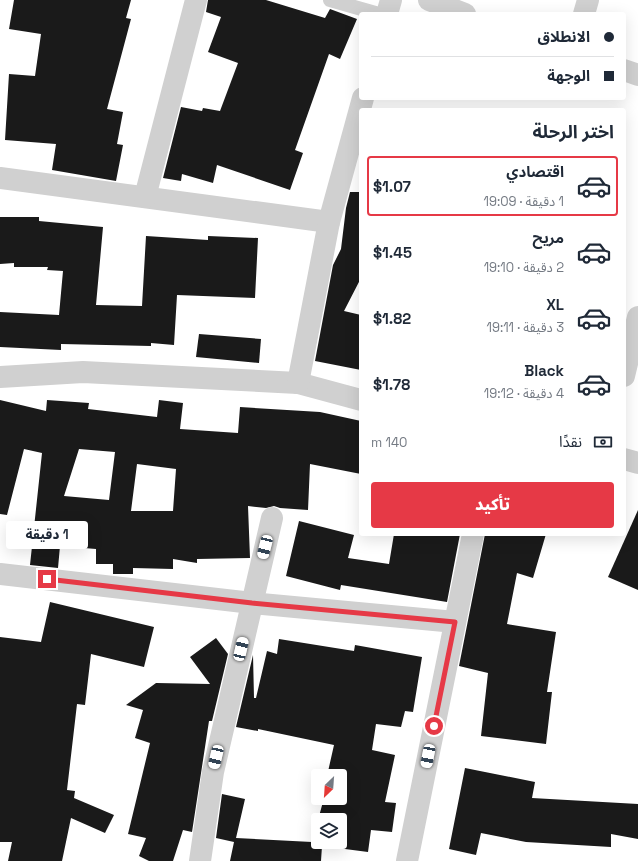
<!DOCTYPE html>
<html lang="ar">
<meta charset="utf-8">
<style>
:root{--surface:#fff;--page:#f6f6f7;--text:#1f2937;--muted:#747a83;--line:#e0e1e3;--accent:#e63946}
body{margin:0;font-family:"Space Grotesk","Noto Sans Arabic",sans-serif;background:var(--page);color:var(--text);direction:rtl;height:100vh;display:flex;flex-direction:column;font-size:15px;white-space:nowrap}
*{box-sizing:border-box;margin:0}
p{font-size:13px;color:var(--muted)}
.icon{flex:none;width:22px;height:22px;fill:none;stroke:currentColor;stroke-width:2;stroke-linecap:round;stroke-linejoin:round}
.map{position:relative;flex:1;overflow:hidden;direction:ltr}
.details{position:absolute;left:359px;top:108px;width:267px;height:428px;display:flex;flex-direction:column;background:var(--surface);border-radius:4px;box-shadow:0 4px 16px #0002;direction:rtl}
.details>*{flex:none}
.banner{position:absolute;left:359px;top:12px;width:267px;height:88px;border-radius:4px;box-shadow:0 4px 16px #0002;direction:rtl;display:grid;align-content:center;height:88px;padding:0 12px;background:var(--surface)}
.needle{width:26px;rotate:205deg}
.buttons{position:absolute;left:311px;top:769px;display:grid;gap:8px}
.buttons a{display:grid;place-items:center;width:36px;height:36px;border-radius:4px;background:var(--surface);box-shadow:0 4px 16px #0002;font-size:20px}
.end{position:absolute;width:18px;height:18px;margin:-9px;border:5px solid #e63946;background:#fff;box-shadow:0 0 0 2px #fff}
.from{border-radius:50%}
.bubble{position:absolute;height:28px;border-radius:4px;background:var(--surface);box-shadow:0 4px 16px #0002;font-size:13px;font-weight:800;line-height:28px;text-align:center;direction:rtl}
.car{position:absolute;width:12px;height:24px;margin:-12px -6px;border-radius:5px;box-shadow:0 0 3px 1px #0007;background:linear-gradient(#fff 24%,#345 0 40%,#fff 0 76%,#345 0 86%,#fff 0)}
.banner b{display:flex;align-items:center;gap:14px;height:38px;font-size:15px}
.banner b+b{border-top:1px solid var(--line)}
.banner i{width:10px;height:10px;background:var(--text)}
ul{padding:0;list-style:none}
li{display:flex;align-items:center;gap:12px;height:60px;margin:0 8px 6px;padding:0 4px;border:2px solid transparent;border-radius:4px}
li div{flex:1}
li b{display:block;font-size:15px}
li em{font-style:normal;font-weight:800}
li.active{border-color:var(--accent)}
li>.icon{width:36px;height:36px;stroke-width:1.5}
h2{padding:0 12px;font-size:18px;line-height:48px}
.pay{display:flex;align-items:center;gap:10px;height:44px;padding:0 12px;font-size:15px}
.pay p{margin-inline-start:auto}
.primary-button{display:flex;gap:8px;margin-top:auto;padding:8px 12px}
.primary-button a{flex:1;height:46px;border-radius:4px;background:var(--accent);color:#fff;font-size:16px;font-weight:800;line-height:46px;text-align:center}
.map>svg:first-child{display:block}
.building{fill:#1a1a1a;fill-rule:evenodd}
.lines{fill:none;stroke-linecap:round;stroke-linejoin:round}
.service{stroke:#d0d0d0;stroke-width:14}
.minor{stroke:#d0d0d0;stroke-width:22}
.route{stroke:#e63946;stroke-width:5}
</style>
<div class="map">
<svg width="638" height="861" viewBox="0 0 638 861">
<rect width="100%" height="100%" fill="#fff"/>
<!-- building -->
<g class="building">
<polygon points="14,0 131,0 126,18 131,19 107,109 123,112 117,144 123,145 116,181 52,170 56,144 5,140 9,74 35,76 41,34 9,29"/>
<polygon points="208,0 266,0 325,18 330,9 357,19 340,59 329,54 295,150 303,153 290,190 217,165 213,183 182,174 181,181 163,178 181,107 202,111 203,108 220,111 238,63 208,52 221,17 206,12"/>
<polygon points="350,192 361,192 361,278 344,311 361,315 361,370 315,361 333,265 341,249 346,208"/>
<polygon points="0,217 39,217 39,221 103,227 96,305 142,306 146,236 208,240 208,236 258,238 255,298 177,295 174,345 151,343 151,346 61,344 61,350 0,347 0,312 59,315 63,271 47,270 48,267 14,267 14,263 0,264"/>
<polygon points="199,334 261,339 259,363 196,357"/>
<path d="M0,400L46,411L47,400L89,403L88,409L157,417L159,400L183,403L180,429L238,433L240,407L320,412L361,421V474L310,464L308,510L280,508L274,506L266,508L248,506L250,558L197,559V563L173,559V569L133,568V574H113V564H96V549L60,546L58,568L30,565L42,453L24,449L7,515L0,514ZM79,449L115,452L109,500L64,496ZM137,464L176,469L173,511H131Z"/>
<polygon points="638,510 638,590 608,577"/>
<polygon points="299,521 354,535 348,558 389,564 394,534 460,534 447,602 341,585 340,590 286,576"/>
<polygon points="485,534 546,534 533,578 517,573 507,624 556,632 547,692 552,692 546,744 481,736 488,673 459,666"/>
<polygon points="50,602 154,627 144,667 91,654 85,705 77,704 67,790 75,791 74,798 114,815 105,833 71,818 62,861 8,861 12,842 0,842 0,637 41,642"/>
<polygon points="216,638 228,654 212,721 209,721 192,832 183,830 173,861 149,861 139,856 146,838 128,834 150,743 135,738 143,710 126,705 156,683 210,684 190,657"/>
<path d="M279,639L354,651L355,645L422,657L413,712L405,711L401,727L376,724L372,750L395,755L385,802L396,803L392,832L371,830L368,852L322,846L321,861H230L234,842L216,838L222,794L245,799L236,838L312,842L324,798H340V776H327L334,745L258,729V731L236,727L253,655L254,698H256L267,651L277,654ZM318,820H340V842H318Z"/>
<polygon points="465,768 535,782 532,798 638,804 638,839 611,834 611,847 526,842 481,833 476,855 449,849"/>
</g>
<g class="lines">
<!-- service -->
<polyline class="service" points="330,0 379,14"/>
<!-- minor -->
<g class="minor">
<polyline points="429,0 465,14"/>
<polyline points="387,14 391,0"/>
<polyline points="584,14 588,0"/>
<polyline points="624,70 638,75"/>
<polyline points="0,178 329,222"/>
<polyline points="145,197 196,0"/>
<polyline points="624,376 638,317"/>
<polyline points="0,377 83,372 298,383 361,400"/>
<polyline points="298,383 329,222 363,98"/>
<polyline points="624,459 638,463"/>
<polyline points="0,574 252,603 455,622"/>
<polyline points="200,861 213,772 272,518"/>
<polyline points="407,861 473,534"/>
</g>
</g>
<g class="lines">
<!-- route -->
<polyline class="route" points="47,579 252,603 455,622 434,726"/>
</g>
</svg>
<div class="buttons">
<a><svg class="needle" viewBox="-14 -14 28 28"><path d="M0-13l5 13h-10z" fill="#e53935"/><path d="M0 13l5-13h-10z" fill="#747a83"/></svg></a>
<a><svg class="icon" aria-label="layers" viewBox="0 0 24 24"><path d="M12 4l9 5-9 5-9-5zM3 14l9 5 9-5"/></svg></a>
</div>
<i class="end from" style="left:434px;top:726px"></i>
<i class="end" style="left:47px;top:579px"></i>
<div class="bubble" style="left:6px;top:521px;width:82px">1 دقيقة</div>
<i class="car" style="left:265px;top:547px;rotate:194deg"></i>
<i class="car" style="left:241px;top:649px;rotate:13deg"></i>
<i class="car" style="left:428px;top:756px;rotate:191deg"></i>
<i class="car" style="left:216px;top:757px;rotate:193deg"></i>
<div class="banner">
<b><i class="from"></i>الانطلاق</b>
<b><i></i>الوجهة</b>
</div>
<section class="details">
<h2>اختر الرحلة</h2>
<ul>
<li class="active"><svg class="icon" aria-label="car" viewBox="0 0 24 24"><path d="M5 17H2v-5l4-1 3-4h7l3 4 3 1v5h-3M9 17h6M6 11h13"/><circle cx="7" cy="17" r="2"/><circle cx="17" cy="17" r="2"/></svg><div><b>اقتصادي</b><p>1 دقيقة · 19:09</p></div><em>$1.07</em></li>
<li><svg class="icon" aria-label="car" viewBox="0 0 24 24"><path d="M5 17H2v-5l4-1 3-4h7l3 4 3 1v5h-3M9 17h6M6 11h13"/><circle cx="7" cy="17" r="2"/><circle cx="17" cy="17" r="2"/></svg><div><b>مريح</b><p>2 دقيقة · 19:10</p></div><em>$1.45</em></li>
<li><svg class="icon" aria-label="car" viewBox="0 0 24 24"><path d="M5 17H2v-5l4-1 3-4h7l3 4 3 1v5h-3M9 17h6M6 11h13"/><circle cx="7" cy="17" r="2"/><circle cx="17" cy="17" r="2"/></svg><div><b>XL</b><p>3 دقيقة · 19:11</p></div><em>$1.82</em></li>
<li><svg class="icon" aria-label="car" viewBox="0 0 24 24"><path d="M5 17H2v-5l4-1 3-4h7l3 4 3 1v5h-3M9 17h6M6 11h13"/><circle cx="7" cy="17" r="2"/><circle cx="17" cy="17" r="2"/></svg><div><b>Black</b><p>4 دقيقة · 19:12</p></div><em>$1.78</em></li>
</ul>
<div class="pay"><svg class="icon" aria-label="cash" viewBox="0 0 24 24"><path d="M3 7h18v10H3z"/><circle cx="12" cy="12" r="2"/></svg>نقدًا<p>140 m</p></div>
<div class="primary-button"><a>تأكيد</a></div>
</section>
</div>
